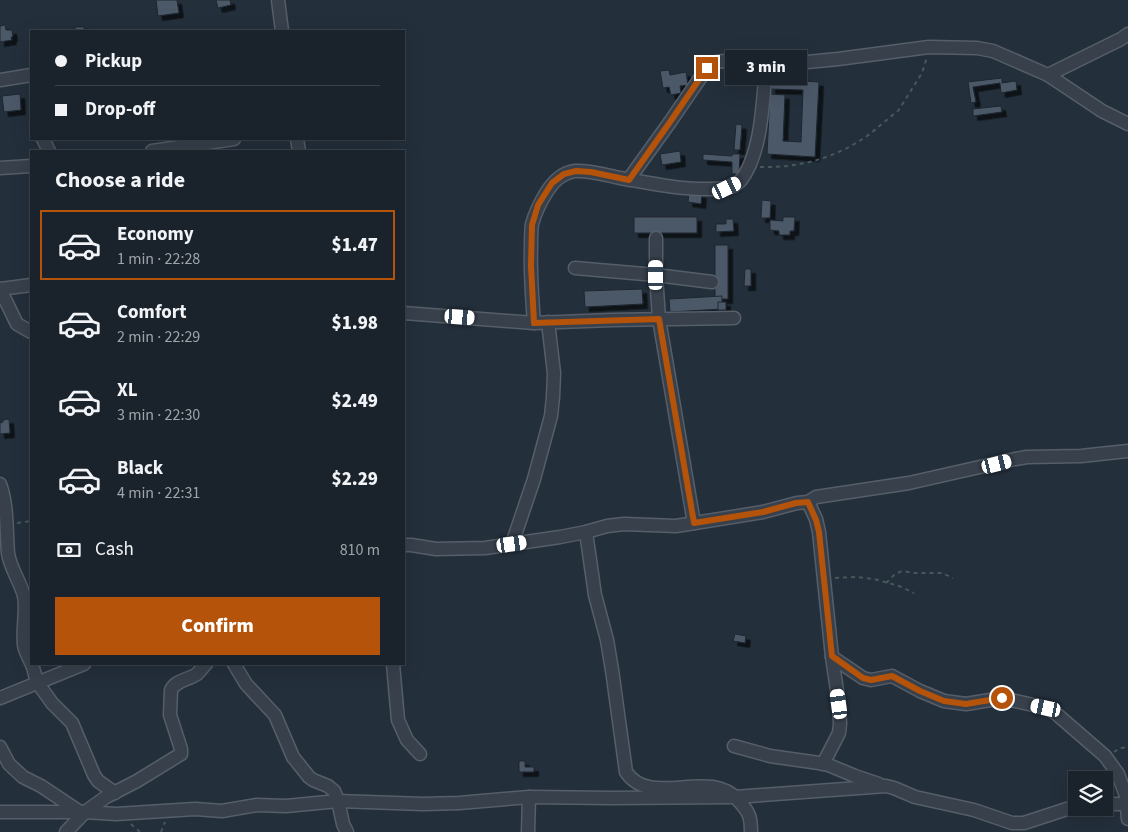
<!DOCTYPE html>
<meta charset="utf-8">
<style>
:root{--surface:#1a232c;--page:#272f38;--text:#f1f3f6;--muted:#9fa4a9;--line:#384048;--accent:#b45309}
body{margin:0;font-family:"Source Sans 3",sans-serif;background:var(--page);color:var(--text);height:100vh;display:flex;flex-direction:column;font-size:19px;white-space:nowrap}
*{box-sizing:border-box;margin:0}
p{font-size:16px;color:var(--muted)}
.icon{flex:none;width:28px;height:28px;fill:none;stroke:currentColor;stroke-width:2;stroke-linecap:round;stroke-linejoin:round}
.map{position:relative;flex:1;overflow:hidden}
.side{position:absolute;left:30px;top:150px;width:375px;height:515px;display:flex;flex-direction:column;background:var(--surface);border-radius:0px;box-shadow:0 5px 20px #0002,0 0 0 1px var(--line)}
.side>*{flex:none}
.banner{position:absolute;left:30px;top:30px;width:375px;height:110px;border-radius:0px;box-shadow:0 5px 20px #0002,0 0 0 1px var(--line);display:grid;align-content:center;height:110px;padding:0 25px;background:var(--surface)}
.controls{position:absolute;left:1068px;top:771px;display:grid;gap:10px}
.controls a{display:grid;place-items:center;width:45px;height:45px;border-radius:0px;background:var(--surface);box-shadow:0 5px 20px #0002,0 0 0 1px var(--line);font-size:25px}
.end{position:absolute;width:22px;height:22px;margin:-11px;border:6px solid #b45309;background:#fff;box-shadow:0 0 0 2px #fff}
.from{border-radius:50%}
.bubble{position:absolute;height:35px;border-radius:0px;background:var(--surface);box-shadow:0 5px 20px #0002,0 0 0 1px var(--line);font-size:16px;font-weight:800;line-height:35px;text-align:center}
.car{position:absolute;width:15px;height:30px;margin:-15px -8px;border-radius:6px;box-shadow:0 0 4px 1px #0007;background:linear-gradient(#fff 24%,#345 0 40%,#fff 0 76%,#345 0 86%,#fff 0)}
.banner b{display:flex;align-items:center;gap:18px;height:48px;font-size:19px}
.banner b+b{border-top:1px solid var(--line)}
.banner i{width:12px;height:12px;background:var(--text)}
ul{padding:0;list-style:none}
li{display:flex;align-items:center;gap:15px;height:70px;margin:0 10px 8px;padding:0 15px;border:2px solid transparent;border-radius:0px}
li div{flex:1}
li b{display:block;font-size:19px}
li em{font-style:normal;font-weight:800}
li.active{border-color:var(--accent)}
li>.icon{width:45px;height:45px;stroke-width:1.5}
h2{padding:0 25px;font-size:22px;line-height:60px}
.pay{display:flex;align-items:center;gap:12px;height:55px;padding:0 25px;font-size:19px}
.pay p{margin-inline-start:auto}
.cta{display:flex;gap:10px;margin-top:auto;padding:10px 25px}
.cta a{flex:1;height:58px;border-radius:0px;background:var(--accent);color:#fff;font-size:20px;font-weight:800;line-height:58px;text-align:center}
.map>svg:first-child{display:block}
.building{fill:#4c5967;stroke:#1e2732;filter:url(#shadow)}
.lines{fill:none;stroke-linecap:round;stroke-linejoin:round}
.minor-casing{stroke:#555e69;stroke-width:15}
.path{stroke:#45595b;stroke-width:2;stroke-dasharray:4 4;stroke-linecap:butt}
.minor{stroke:#37404b;stroke-width:12}
.route{stroke:#b45309;stroke-width:6}
</style>
<div class="map">
<svg width="1128" height="832" viewBox="0 0 1128 832">
<defs>
<filter id="shadow"><feDropShadow dx="4.5" dy="4.5" stdDeviation="0" flood-color="#0009"/></filter>
</defs>
<rect width="100%" height="100%" fill="#232f3b"/>
<!-- building -->
<g class="building">
<polygon points="156,0 177,0 179,13 158,16"/>
<polygon points="216,0 230,0 231,5 218,8"/>
<polygon points="5,25 6,30 12,30 13,37 11,37 12,40 0,42 0,26"/>
<polygon points="75,27 84,27 84,29 91,28 91,31 67,31 66,30 75,29"/>
<polygon points="669,70 670,75 686,72 688,85 680,86 681,93 671,95 669,87 663,88 660,71"/>
<polygon points="1002,78 1002,83 1016,81 1017,90 1001,93 1000,83 973,87 976,102 971,103 968,82"/>
<polygon points="771,79 819,82 815,157 767,154 770,94 785,95 783,141 801,142 803,90 771,89"/>
<polygon points="20,94 21,110 4,112 2,96"/>
<polygon points="1001,106 1002,112 973,116 973,109"/>
<polygon points="736,124 742,125 740,150 734,150"/>
<polygon points="680,151 681,162 662,165 660,154"/>
<polygon points="703,154 732,156 732,154 740,154 739,174 732,174 732,162 703,160"/>
<polygon points="689,192 702,194 701,204 688,202"/>
<polygon points="762,200 771,201 770,218 761,218"/>
<rect x="634" y="217" width="63" height="16"/>
<polygon points="783,217 795,217 794,231 790,231 790,235 779,235 779,231 770,230 770,220 783,221"/>
<polygon points="726,219 733,219 734,231 716,232 716,224 726,224"/>
<rect x="715" y="245" width="13" height="54"/>
<polygon points="745,269 751,269 751,286 744,286"/>
<polygon points="642,289 643,304 585,307 584,291"/>
<polygon points="722,296 722,309 670,312 669,299"/>
<rect x="718" y="302" width="8" height="8"/>
<polygon points="9,419 10,433 0,434 0,423 3,422 3,420"/>
<polygon points="735,634 746,636 745,643 733,641"/>
<polygon points="519,761 525,761 525,767 534,767 534,772 519,772"/>
</g>
<g class="lines">
<!-- minor casing -->
<g class="minor-casing">
<g id="minor">
<polyline points="278,0 282,31"/>
<polyline points="1048,75 1121,39 1128,34"/>
<polyline points="0,80 31,75"/>
<polyline points="43,139 49,151"/>
<polyline points="297,139 299,151"/>
<polyline points="152,151 234,139"/>
<polyline points="0,168 31,166"/>
<path d="M629,179L670,122L707,68C708,67 712,63 713,63C727,57 751,66 766,66L838,59L929,47L977,48L993,51L1048,75L1102,111L1128,124"/>
<polyline points="656,238 656,275 659,319 694,523"/>
<polyline points="575,268 656,275 712,282"/>
<polyline points="0,289 17,324 31,332"/>
<polyline points="0,289 31,285"/>
<polyline points="404,313 534,323 612,320 734,318"/>
<path d="M534,323C532,297 530,272 531,247C531,240 531,231 532,224C535,213 540,203 546,193C553,182 561,173 575,171C589,170 606,175 620,178C649,183 677,189 706,189C718,189 733,190 741,180C762,153 763,99 766,66"/>
<path d="M0,484C8,506 6,530 8,553C10,568 20,581 24,596C27,610 22,629 24,645C25,652 29,657 31,663"/>
<polyline points="808,502 816,519 819,532 832,657 839,704 840,724 839,733 823,764"/>
<path d="M586,532L595,595L607,640L612,670L626,772C651,809 709,767 738,800C749,812 751,816 751,832"/>
<polyline points="512,544 534,479 551,416 553,397 554,373 548,322"/>
<polyline points="404,545 411,545 436,549 485,548 560,537 586,532 607,526 624,524 676,526 763,512 797,503 808,502 816,497 909,483 1015,459 1027,457 1081,456 1128,451"/>
<polyline points="832,657 863,678 871,680 892,676 920,691 944,701 966,704 1002,698 1046,708 1053,711 1105,756 1118,774 1126,796 1128,819"/>
<polyline points="32,664 37,682 52,703 72,723 94,775 98,781 115,793"/>
<polyline points="234,664 246,684 275,715 293,757 309,777 313,780 328,786 334,791 338,801 343,824 347,832"/>
<polyline points="393,664 398,720 407,740 420,754"/>
<polyline points="0,698 84,664"/>
<polyline points="734,746 770,756 826,764 855,776 879,784"/>
<polyline points="0,747 9,764 23,777 41,786 80,812"/>
<polyline points="1104,804 1128,804"/>
<polyline points="0,812 85,812 116,814 195,809 222,811 257,805 286,806 338,801 423,804 459,803 529,797 612,798 735,797 886,786 894,788 915,797 974,810 1012,823 1024,823 1076,806"/>
<path d="M66,832L85,812L106,797L137,781L181,754V749L170,715L171,690C176,680 188,680 197,674C200,671 203,667 206,664"/>
<polyline points="528,832 529,797"/>
</g>
</g>
<!-- path -->
<g class="path">
<path d="M760,167C773,167 786,167 799,164C821,161 849,149 867,136C878,128 887,119 898,111L900,108L922,73L927,57"/>
<polyline points="17,523 31,521"/>
<polyline points="835,578 856,577 874,579 899,586 914,593"/>
<polyline points="886,583 895,574 902,571 915,573 942,573 953,578"/>
<polyline points="1114,752 1120,748 1128,747"/>
<polyline points="131,824 140,832"/>
<polyline points="161,832 165,822"/>
</g>
<!-- minor -->
<use href="#minor" class="minor"/>
</g>
<g class="lines">
<!-- route -->
<polyline class="route" points="707,68 670,122 629,180 591,172 576,171 564,174 552,183 538,205 532,225 531,266 534,323 659,319 694,523 763,512 796,503 808,502 816,520 819,532 832,656 863,678 871,680 892,676 920,691 944,701 966,704 1002,698"/>
</g>
</svg>
<div class="controls">
<a><svg class="icon" aria-label="layers" viewBox="0 0 24 24"><path d="M12 4l9 5-9 5-9-5zM3 14l9 5 9-5"/></svg></a>
</div>
<i class="end from" style="left:1002px;top:698px"></i>
<i class="end" style="left:707px;top:68px"></i>
<div class="bubble" style="left:725px;top:50px;width:82px">3 min</div>
<i class="car" style="left:727px;top:188px;rotate:64deg"></i>
<i class="car" style="left:656px;top:275px;rotate:0deg"></i>
<i class="car" style="left:460px;top:317px;rotate:94deg"></i>
<i class="car" style="left:997px;top:464px;rotate:76deg"></i>
<i class="car" style="left:512px;top:544px;rotate:82deg"></i>
<i class="car" style="left:839px;top:704px;rotate:352deg"></i>
<i class="car" style="left:1046px;top:708px;rotate:282deg"></i>
<div class="banner">
<b><i class="from"></i>Pickup</b>
<b><i></i>Drop-off</b>
</div>
<section class="side">
<h2>Choose a ride</h2>
<ul>
<li class="active"><svg class="icon" aria-label="car" viewBox="0 0 24 24"><path d="M5 17H2v-5l4-1 3-4h7l3 4 3 1v5h-3M9 17h6M6 11h13"/><circle cx="7" cy="17" r="2"/><circle cx="17" cy="17" r="2"/></svg><div><b>Economy</b><p>1 min · 22:28</p></div><em>$1.47</em></li>
<li><svg class="icon" aria-label="car" viewBox="0 0 24 24"><path d="M5 17H2v-5l4-1 3-4h7l3 4 3 1v5h-3M9 17h6M6 11h13"/><circle cx="7" cy="17" r="2"/><circle cx="17" cy="17" r="2"/></svg><div><b>Comfort</b><p>2 min · 22:29</p></div><em>$1.98</em></li>
<li><svg class="icon" aria-label="car" viewBox="0 0 24 24"><path d="M5 17H2v-5l4-1 3-4h7l3 4 3 1v5h-3M9 17h6M6 11h13"/><circle cx="7" cy="17" r="2"/><circle cx="17" cy="17" r="2"/></svg><div><b>XL</b><p>3 min · 22:30</p></div><em>$2.49</em></li>
<li><svg class="icon" aria-label="car" viewBox="0 0 24 24"><path d="M5 17H2v-5l4-1 3-4h7l3 4 3 1v5h-3M9 17h6M6 11h13"/><circle cx="7" cy="17" r="2"/><circle cx="17" cy="17" r="2"/></svg><div><b>Black</b><p>4 min · 22:31</p></div><em>$2.29</em></li>
</ul>
<div class="pay"><svg class="icon" aria-label="cash" viewBox="0 0 24 24"><path d="M3 7h18v10H3z"/><circle cx="12" cy="12" r="2"/></svg>Cash<p>810 m</p></div>
<div class="cta"><a>Confirm</a></div>
</section>
</div>
